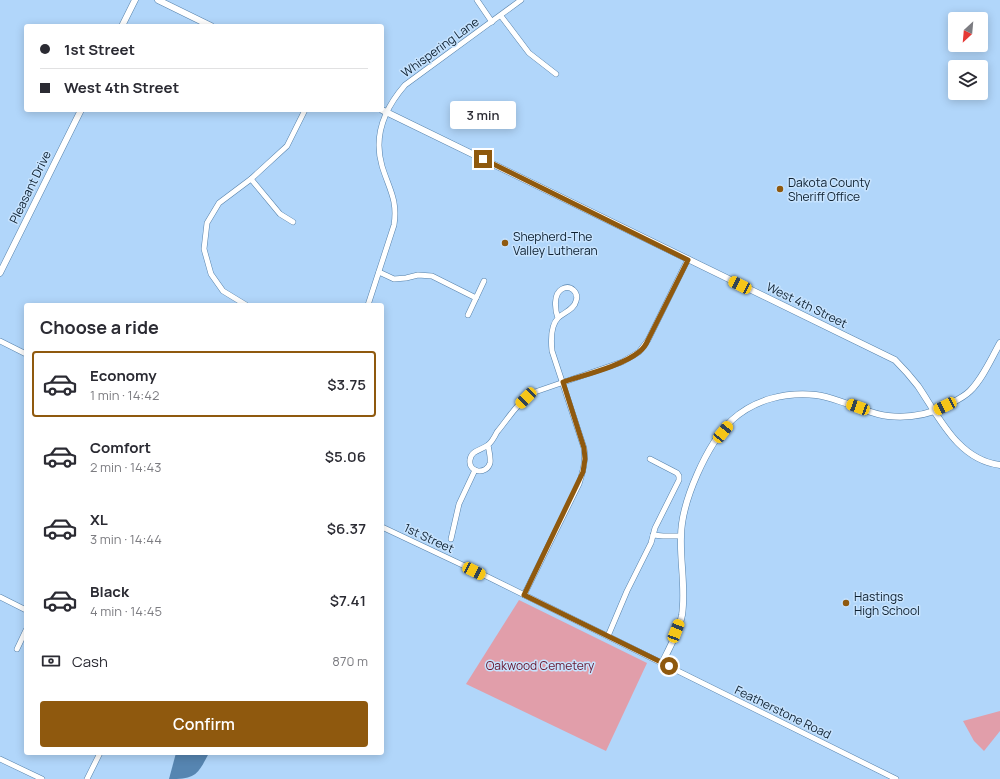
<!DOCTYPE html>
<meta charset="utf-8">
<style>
:root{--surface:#fff;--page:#f2f2f3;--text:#2b2b33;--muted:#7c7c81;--line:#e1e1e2;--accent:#8f590e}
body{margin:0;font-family:Manrope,sans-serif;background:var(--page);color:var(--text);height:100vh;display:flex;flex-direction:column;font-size:15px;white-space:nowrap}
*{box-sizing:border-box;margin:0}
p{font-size:13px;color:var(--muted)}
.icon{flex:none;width:22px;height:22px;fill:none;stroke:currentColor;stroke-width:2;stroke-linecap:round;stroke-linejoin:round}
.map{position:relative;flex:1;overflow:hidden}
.panel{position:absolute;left:24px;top:303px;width:360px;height:452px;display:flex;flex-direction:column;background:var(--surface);border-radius:4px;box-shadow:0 2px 10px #0003}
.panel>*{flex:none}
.guide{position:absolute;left:24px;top:24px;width:360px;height:88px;border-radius:4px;box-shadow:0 2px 10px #0003;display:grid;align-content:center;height:88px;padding:0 16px;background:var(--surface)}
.needle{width:26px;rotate:206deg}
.fabs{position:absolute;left:948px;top:12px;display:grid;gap:8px}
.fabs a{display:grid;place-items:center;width:40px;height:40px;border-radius:4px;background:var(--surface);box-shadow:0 2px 10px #0003;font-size:20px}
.end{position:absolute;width:18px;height:18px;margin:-9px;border:5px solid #8f590e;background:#fff;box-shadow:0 0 0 2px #fff}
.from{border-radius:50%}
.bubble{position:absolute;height:28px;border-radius:4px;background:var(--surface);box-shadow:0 2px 10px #0003;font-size:13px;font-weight:600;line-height:28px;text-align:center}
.car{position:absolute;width:12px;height:24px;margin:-12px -6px;border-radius:5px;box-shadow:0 0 3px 1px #0007;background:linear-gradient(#f5c518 24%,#345 0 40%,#f5c518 0 76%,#345 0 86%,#f5c518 0)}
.guide b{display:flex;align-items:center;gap:14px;height:38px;font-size:15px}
.guide b+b{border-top:1px solid var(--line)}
.guide i{width:10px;height:10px;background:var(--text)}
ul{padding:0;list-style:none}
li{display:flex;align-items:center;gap:12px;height:66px;margin:0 8px 6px;padding:0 8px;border:2px solid transparent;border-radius:4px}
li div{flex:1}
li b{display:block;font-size:15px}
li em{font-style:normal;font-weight:600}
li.active{border-color:var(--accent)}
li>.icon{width:36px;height:36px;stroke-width:1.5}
h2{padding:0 16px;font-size:18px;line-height:48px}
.pay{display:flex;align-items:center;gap:10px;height:44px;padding:0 16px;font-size:15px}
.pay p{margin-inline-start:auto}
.button{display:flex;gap:8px;margin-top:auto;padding:8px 16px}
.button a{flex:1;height:46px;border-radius:4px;background:var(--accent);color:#fff;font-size:16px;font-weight:600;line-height:46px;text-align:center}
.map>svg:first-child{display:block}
.green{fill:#e19eaa}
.water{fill:#5685b1}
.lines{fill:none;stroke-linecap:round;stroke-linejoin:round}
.minor-casing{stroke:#5581aa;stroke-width:6}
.tertiary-casing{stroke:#5581aa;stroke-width:7}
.minor{stroke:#fff;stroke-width:5}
.tertiary{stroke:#fff;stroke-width:6}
.route{stroke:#8f590e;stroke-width:5}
.poi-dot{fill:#8f590e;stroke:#c7e3fe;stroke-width:1.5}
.labels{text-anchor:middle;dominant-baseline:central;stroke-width:3;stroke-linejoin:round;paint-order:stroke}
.street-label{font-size:12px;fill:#0e2030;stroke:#c7e3fe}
.poi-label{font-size:12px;fill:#0e2030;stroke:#c7e3fe;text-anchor:start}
.park-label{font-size:12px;fill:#67162f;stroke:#c7e3fe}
</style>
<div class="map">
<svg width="1000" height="779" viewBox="0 0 1000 779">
<rect width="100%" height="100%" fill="#b1d6fa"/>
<!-- green -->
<g class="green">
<polygon points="519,600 647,663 606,751 466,684"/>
<polygon points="1000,711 1000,731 984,751 974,741 963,721"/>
</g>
<!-- water -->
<path class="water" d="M176,753H209C197,776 195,779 169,779Z"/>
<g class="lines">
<!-- minor casing -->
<g class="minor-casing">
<g id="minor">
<polyline points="477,0 492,22"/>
<polyline points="501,16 529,53 556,74"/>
<polyline points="251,179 280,214 293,222"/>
<polyline points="379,272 394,279 406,278 418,275 432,276 476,298"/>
<polyline points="246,305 223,291 211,274 204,249 207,223 219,203 251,179 287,146 305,110"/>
<path d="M368,305L394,225C398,200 389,189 382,166C373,135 385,108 405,85L521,0"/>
<polyline points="468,315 484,281"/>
<polyline points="0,341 26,354"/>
<path d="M488,445C489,451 491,458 490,463C487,475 468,473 470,460C471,450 482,450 488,445C492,442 495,436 497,432C508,419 517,403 532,393L622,362L639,352L648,340L688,259"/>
<polyline points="382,527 488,577 896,779"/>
<polyline points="653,535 663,536 681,536"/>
<polyline points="451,539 459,504 475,470"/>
<path d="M524,595L579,484C583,471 586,461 584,448L552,351C551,341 550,326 558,318C564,312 574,310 576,301C579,293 571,284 562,289C553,294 555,310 558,318"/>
<polyline points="0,597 26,610"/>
<polyline points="608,636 627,591 651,543 655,528 679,480 679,476 677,473 650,459"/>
<polyline points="17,649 26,630"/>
<polyline points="0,759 42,779"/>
<polyline points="87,779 100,753"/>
</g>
</g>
<!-- tertiary casing -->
<g class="tertiary-casing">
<g id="tertiary">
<polyline points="158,0 211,26"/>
<polyline points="122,26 135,0"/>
<path d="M382,110L895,360C903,368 911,377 918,386C939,417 958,460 1000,465"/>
<polyline points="0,273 81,110"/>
<path d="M662,663C669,649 679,631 682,615C686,589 680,563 681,537C681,502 707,444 732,420C755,399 786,392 816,395C826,396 836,400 845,403C859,407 874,415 888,416C907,418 927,415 944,407C953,402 963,398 970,391C983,378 991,359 1000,343"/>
</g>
</g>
<!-- minor -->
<use href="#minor" class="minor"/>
<!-- tertiary -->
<use href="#tertiary" class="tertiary"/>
</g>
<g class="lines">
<!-- route -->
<path class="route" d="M483,159L688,260L648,340C646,345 643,349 639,352C622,366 584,375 563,382L584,448L585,459L583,472L524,595L669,666"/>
</g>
<!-- markers -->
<g class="poi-dot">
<circle cx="780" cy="189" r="4"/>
<circle cx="505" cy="243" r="4"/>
<circle cx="846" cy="603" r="4"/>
</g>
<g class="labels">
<!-- street labels -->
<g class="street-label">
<text transform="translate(440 47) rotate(-36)">Whispering Lane</text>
<text transform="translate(30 187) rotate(-64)">Pleasant Drive</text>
<text transform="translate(807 305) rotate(26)">West 4th Street</text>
<text transform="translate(429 538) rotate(25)">1st Street</text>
<text transform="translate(783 712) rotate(26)">Featherstone Road</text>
</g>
<!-- poi labels -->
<g class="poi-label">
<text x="788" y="182">Dakota County<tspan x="788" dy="14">Sheriff Office</tspan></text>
<text x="513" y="236">Shepherd-The<tspan x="513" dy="14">Valley Lutheran</tspan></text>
<text x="854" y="596">Hastings<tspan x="854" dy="14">High School</tspan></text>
</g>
<!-- park labels -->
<g class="park-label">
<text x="540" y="665">Oakwood Cemetery</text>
</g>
</g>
</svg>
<div class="fabs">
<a><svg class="needle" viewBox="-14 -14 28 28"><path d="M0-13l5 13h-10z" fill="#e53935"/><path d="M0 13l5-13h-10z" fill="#7c7c81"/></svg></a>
<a><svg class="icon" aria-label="layers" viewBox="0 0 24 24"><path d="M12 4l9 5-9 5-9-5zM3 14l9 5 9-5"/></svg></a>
</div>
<i class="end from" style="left:669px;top:666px"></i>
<i class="end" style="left:483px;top:159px"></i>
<div class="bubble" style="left:450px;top:101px;width:66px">3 min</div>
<i class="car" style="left:740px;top:285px;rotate:296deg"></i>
<i class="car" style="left:526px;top:398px;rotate:225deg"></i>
<i class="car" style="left:945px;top:406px;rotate:244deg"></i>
<i class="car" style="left:858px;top:407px;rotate:290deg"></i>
<i class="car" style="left:723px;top:432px;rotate:39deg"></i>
<i class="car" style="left:474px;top:571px;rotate:116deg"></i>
<i class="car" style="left:676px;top:631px;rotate:21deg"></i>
<div class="guide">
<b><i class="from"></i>1st Street</b>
<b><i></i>West 4th Street</b>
</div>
<section class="panel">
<h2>Choose a ride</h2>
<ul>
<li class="active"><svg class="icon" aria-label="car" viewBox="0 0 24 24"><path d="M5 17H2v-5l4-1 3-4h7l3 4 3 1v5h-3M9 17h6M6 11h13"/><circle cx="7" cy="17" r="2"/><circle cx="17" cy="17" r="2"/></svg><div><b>Economy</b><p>1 min · 14:42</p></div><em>$3.75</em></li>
<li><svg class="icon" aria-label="car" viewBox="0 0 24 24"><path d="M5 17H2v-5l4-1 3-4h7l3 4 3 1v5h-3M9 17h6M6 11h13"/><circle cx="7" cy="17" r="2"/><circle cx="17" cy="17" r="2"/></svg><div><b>Comfort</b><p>2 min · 14:43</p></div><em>$5.06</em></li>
<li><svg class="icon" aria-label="car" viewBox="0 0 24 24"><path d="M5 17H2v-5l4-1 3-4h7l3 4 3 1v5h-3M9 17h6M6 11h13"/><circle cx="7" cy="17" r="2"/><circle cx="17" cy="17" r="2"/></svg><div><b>XL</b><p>3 min · 14:44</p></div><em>$6.37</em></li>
<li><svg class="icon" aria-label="car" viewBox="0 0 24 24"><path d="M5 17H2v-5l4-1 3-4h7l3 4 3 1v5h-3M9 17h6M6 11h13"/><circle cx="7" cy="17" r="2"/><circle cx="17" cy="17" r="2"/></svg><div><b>Black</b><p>4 min · 14:45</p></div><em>$7.41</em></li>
</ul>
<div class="pay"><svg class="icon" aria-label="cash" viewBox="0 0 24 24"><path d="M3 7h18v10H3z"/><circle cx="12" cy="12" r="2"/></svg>Cash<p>870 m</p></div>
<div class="button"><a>Confirm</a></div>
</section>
</div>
